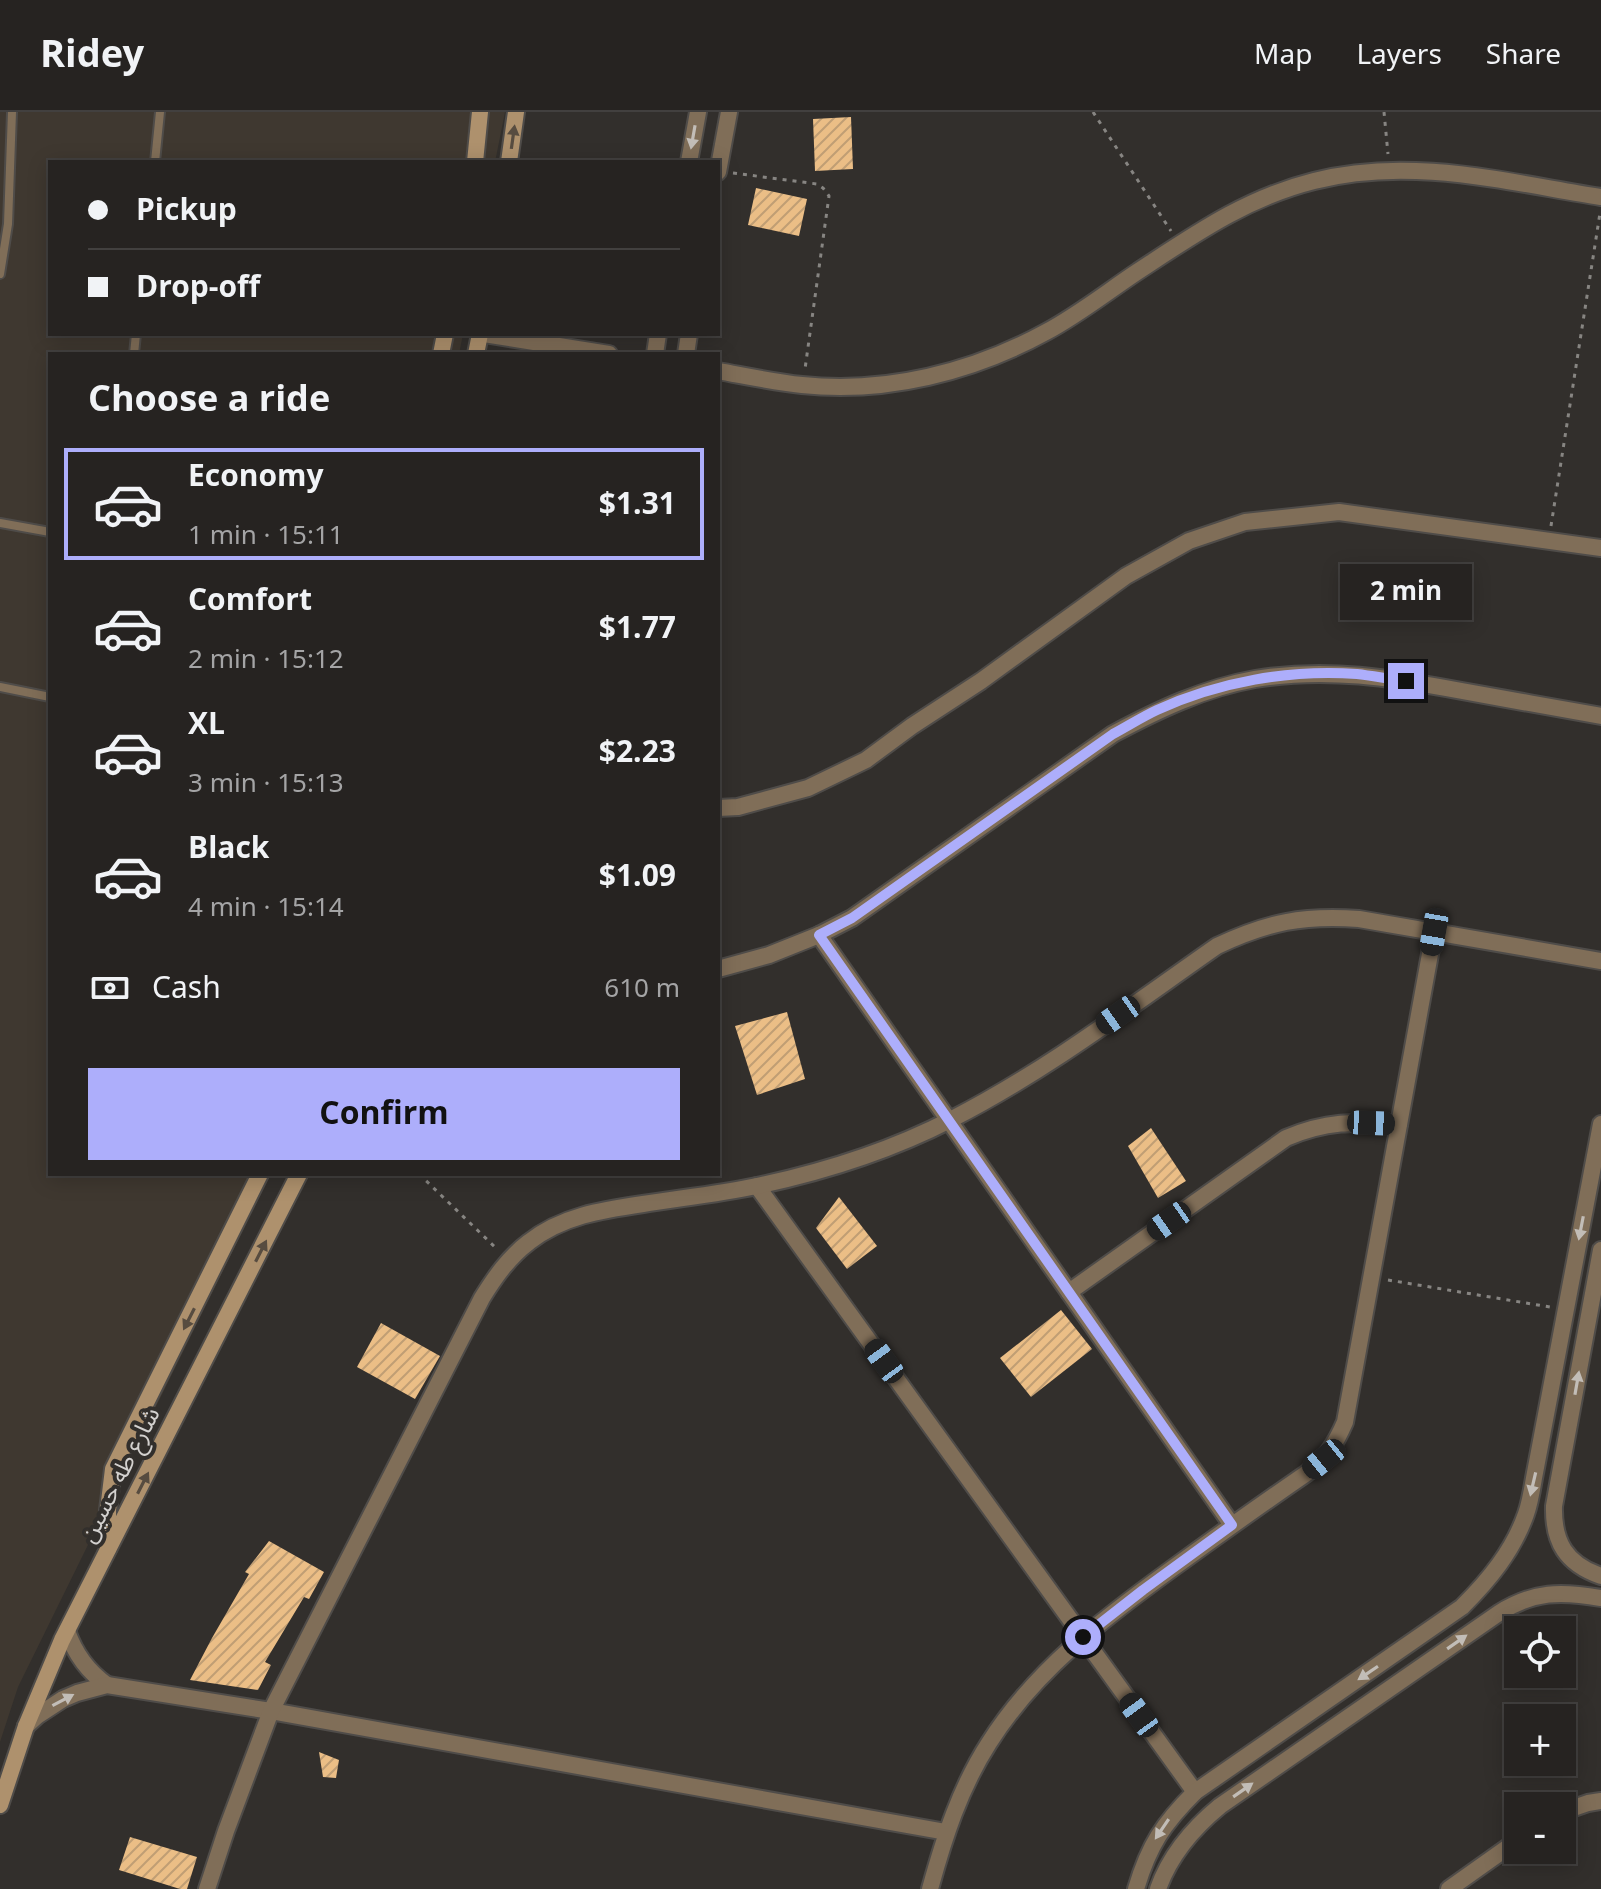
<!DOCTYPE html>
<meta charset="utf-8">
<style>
:root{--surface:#262321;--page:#322f2e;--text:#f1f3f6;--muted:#a4a4a5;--line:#42403f;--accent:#adaefb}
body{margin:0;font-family:Georgia,"Noto Sans Arabic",serif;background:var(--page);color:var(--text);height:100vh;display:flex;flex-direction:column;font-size:30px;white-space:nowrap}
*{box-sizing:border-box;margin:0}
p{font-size:26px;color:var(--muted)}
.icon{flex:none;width:44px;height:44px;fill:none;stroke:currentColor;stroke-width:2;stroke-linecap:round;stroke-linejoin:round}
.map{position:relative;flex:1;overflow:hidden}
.details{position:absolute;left:48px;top:240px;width:672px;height:824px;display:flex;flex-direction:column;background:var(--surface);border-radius:0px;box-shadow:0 4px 20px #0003,0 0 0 2px var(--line)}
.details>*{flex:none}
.guide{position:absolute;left:48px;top:48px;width:672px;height:176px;border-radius:0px;box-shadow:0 4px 20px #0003,0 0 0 2px var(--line);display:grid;align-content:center;height:176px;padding:0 40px;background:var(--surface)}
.controls{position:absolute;left:1504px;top:1504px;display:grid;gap:16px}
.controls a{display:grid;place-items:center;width:72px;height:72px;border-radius:0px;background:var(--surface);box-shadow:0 4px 20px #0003,0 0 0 2px var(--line);font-size:40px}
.end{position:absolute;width:36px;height:36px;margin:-18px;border:10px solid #adaefb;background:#111;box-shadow:0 0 0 4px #111}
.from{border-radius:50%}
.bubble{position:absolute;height:56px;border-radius:0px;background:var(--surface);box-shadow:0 4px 20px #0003,0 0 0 2px var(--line);font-size:26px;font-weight:700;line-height:56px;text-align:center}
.car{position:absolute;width:24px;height:48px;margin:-24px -12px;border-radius:10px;box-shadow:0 0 6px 2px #0007;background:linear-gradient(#222 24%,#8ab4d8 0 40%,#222 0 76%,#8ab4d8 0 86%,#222 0)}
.guide b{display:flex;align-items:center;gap:28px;height:76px;font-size:30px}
.guide b+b{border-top:2px solid var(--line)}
.guide i{width:20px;height:20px;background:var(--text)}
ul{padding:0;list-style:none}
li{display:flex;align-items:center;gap:24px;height:112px;margin:0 16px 12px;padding:0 24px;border:4px solid transparent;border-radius:0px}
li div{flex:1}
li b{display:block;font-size:30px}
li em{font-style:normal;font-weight:700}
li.active{border-color:var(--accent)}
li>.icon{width:72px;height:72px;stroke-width:1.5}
h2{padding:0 40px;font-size:36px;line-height:96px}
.pay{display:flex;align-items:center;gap:20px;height:88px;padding:0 40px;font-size:30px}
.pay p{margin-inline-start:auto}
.cta{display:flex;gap:16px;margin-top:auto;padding:16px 40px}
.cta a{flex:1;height:92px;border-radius:0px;background:var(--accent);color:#111;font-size:32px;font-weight:700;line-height:92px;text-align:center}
header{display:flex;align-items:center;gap:48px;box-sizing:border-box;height:112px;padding:0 40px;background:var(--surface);border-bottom:2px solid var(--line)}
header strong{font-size:38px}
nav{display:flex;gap:44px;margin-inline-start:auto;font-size:28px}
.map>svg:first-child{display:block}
.built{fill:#3f3830}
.building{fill:url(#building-hatch)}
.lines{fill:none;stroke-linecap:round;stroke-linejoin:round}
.service-casing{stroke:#4f4c49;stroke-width:12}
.minor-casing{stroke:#4f4c49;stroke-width:20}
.tertiary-casing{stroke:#4f4c49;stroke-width:20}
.secondary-casing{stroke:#4f4c49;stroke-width:20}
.path{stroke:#878582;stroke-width:3;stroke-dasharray:4 6;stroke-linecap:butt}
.service{stroke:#806e58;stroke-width:8}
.minor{stroke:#806e58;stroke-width:16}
.tertiary{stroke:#806e58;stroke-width:16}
.secondary{stroke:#ae916d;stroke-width:16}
.oneway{fill:#574c40}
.oneway2{fill:#c2bdb7}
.route{stroke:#adaefb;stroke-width:10}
.labels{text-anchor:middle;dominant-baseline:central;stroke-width:8;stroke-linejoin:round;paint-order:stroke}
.street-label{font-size:24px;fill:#d3d1cf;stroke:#322f2c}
</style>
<header>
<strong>Ridey</strong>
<nav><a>Map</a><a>Layers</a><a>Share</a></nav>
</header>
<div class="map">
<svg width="1601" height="1777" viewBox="0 0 1601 1777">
<defs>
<pattern id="building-hatch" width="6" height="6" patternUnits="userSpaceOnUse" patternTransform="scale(2)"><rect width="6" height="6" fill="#ebbe86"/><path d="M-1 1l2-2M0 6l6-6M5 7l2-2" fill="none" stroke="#c09e74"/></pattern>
</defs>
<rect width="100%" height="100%" fill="#322f2c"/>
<!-- built -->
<polygon class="built" points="0,0 505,0 495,50 50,50 50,222 463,222 459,242 50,242 50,1062 269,1062 243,1118 18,1575 0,1630"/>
<!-- building -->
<g class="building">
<polygon points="851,5 853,57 815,59 813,7"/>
<polygon points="756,76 807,87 799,124 748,113"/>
<polygon points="787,900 805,967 757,983 735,914"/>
<polygon points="1151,1016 1186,1069 1158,1086 1128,1034"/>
<polygon points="839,1085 877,1134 847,1157 816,1116"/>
<polygon points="1061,1198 1092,1237 1031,1285 1000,1246"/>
<polygon points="381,1211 440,1244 415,1287 357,1255"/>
<polygon points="269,1429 324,1460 309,1487 304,1485 265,1550 271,1553 258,1578 190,1568 212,1526 249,1462 245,1460"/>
<polygon points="319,1640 339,1648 336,1666 323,1665"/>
<polygon points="130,1725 197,1745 187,1777 180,1777 119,1758"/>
</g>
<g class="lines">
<!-- service casing -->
<g class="service-casing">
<g id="service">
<polyline points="155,50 160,0"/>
<polyline points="0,162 8,112 12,0"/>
<polyline points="134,242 136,222"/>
<polyline points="0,411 50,420"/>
<polyline points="0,575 50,585"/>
</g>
</g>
<!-- minor casing -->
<g class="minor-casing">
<g id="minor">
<polyline points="718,696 738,695 808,676 866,648 912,614 981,569 1126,464 1189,429 1245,410 1339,400 1601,436"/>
<polyline points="819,823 1232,1413"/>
<path d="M718,857L769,843L819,823L852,806L1113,622C1158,598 1204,576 1255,567C1327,555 1392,566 1462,579C1508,587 1555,596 1601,604"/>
<polyline points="757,1074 1195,1680"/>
<path d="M1601,1138L1554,1394C1553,1430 1566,1452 1601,1464"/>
<path d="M1069,1180L1286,1026C1328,1008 1356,1010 1399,1012"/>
<path d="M67,1519C75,1542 87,1559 107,1573"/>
<polyline points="26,1614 37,1604 63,1587 77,1581 107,1573 271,1599 946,1720"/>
<polyline points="1562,1700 1588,1691 1601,1689"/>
<path d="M207,1777L226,1719L271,1599L482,1186C495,1165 509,1145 529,1130C562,1104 602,1098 643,1092C681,1086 719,1082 757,1074C823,1060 892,1038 952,1007C1046,959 1131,894 1217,834C1268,810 1303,803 1359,807L1601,849"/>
<path d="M930,1777C944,1726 960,1676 989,1631C1035,1558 1104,1506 1173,1456C1217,1424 1262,1392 1307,1361C1327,1345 1335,1333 1345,1310L1434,820"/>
<path d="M1136,1777C1149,1733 1163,1712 1195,1680L1462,1495C1489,1468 1513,1439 1526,1402C1530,1391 1532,1378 1534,1366L1601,1012"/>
<path d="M1158,1777C1170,1743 1192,1717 1220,1694L1499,1501C1534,1479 1561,1479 1601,1486"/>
<polyline points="1449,1777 1518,1728"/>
</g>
</g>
<!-- tertiary casing -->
<g class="tertiary-casing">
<g id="tertiary">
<polyline points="689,50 698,0"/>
<polyline points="718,60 729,0"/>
<polyline points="484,222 609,242"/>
<polyline points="655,242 658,222"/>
<polyline points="686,242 689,222"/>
<path d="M718,259C746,264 774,270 802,273C886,282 973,260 1046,220C1078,203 1107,180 1137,160C1195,122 1246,86 1314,69C1409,44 1506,70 1601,85"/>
</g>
</g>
<!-- secondary casing -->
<g class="secondary-casing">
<g id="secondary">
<polyline points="475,50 480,0"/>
<polyline points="509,50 516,0"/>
<polyline points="441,242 445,222"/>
<polyline points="476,242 480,222"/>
<polyline points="108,1437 108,1398 113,1357 260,1062"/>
<polyline points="0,1693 26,1614 62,1528 299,1062"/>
</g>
</g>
<!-- path -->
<g class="path">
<polyline points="1093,0 1171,119"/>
<polyline points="1384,0 1388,42"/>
<polyline points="733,61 817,72 823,76 829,84 805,257"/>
<polyline points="1551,414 1600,101"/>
<polyline points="419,1062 497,1137"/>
<polyline points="1388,1168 1550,1195"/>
</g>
<!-- service -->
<use href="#service" class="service"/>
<!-- minor -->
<use href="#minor" class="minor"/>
<!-- tertiary -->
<use href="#tertiary" class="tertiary"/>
<!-- secondary -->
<use href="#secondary" class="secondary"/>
</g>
<!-- one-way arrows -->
<defs><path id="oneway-solid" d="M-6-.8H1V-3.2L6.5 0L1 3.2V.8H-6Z" transform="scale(2)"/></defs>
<g class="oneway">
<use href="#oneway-solid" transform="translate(513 25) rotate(-82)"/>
<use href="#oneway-solid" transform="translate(261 1139) rotate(-63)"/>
<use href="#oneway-solid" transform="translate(189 1207) rotate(117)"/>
<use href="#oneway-solid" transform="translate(143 1371) rotate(-63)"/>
</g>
<g class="oneway2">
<use href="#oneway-solid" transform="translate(693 25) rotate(100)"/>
<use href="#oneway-solid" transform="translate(1581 1116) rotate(101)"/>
<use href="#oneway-solid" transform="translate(1577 1271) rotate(-80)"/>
<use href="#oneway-solid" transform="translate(1533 1372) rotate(103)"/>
<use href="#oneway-solid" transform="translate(1457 1530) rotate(-35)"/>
<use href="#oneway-solid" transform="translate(1368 1561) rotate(146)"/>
<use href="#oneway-solid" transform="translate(63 1588) rotate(-28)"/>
<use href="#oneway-solid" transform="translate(1243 1678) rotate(-35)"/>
<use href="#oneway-solid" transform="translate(1162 1717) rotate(124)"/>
</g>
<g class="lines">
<!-- route -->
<path class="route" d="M1083,1525L1143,1478L1232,1413L819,823L852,806L1113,622C1128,614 1142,605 1157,598C1218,570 1290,557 1357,562C1373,564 1390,567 1406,569"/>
</g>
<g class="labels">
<!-- street labels -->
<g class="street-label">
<text transform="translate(120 1363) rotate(-63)">شارع طه حسين</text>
</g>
</g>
</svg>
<div class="controls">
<a><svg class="icon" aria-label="locate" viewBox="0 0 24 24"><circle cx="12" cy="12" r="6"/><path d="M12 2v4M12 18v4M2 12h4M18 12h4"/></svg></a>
<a>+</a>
<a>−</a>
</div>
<i class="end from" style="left:1083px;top:1525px"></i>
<i class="end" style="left:1406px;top:569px"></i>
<div class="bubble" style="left:1340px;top:452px;width:132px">2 min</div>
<i class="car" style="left:1434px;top:820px;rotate:190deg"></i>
<i class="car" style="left:1118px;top:903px;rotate:235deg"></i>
<i class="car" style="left:1371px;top:1011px;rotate:92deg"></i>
<i class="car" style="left:1169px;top:1109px;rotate:235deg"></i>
<i class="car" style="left:884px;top:1249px;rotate:324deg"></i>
<i class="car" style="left:1324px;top:1347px;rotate:231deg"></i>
<i class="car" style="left:1139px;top:1603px;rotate:324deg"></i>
<div class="guide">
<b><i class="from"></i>Pickup</b>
<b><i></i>Drop-off</b>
</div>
<section class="details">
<h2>Choose a ride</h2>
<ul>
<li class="active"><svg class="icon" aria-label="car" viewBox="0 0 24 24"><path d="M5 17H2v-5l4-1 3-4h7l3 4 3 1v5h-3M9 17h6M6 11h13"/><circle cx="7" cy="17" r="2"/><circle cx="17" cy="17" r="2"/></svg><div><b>Economy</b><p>1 min · 15:11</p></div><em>$1.31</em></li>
<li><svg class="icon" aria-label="car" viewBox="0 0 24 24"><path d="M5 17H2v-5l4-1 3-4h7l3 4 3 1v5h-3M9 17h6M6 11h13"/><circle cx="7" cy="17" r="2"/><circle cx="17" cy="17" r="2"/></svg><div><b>Comfort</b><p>2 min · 15:12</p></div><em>$1.77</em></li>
<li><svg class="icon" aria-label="car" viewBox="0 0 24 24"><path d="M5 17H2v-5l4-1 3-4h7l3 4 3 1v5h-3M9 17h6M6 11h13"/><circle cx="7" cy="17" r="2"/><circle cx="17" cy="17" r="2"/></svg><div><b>XL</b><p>3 min · 15:13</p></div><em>$2.23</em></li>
<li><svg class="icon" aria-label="car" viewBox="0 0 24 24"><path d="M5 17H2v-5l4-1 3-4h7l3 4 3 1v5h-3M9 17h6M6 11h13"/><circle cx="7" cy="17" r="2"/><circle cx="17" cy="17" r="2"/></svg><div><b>Black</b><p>4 min · 15:14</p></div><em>$1.09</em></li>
</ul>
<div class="pay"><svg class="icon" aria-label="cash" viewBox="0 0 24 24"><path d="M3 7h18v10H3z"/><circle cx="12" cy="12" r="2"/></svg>Cash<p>610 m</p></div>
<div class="cta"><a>Confirm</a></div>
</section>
</div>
